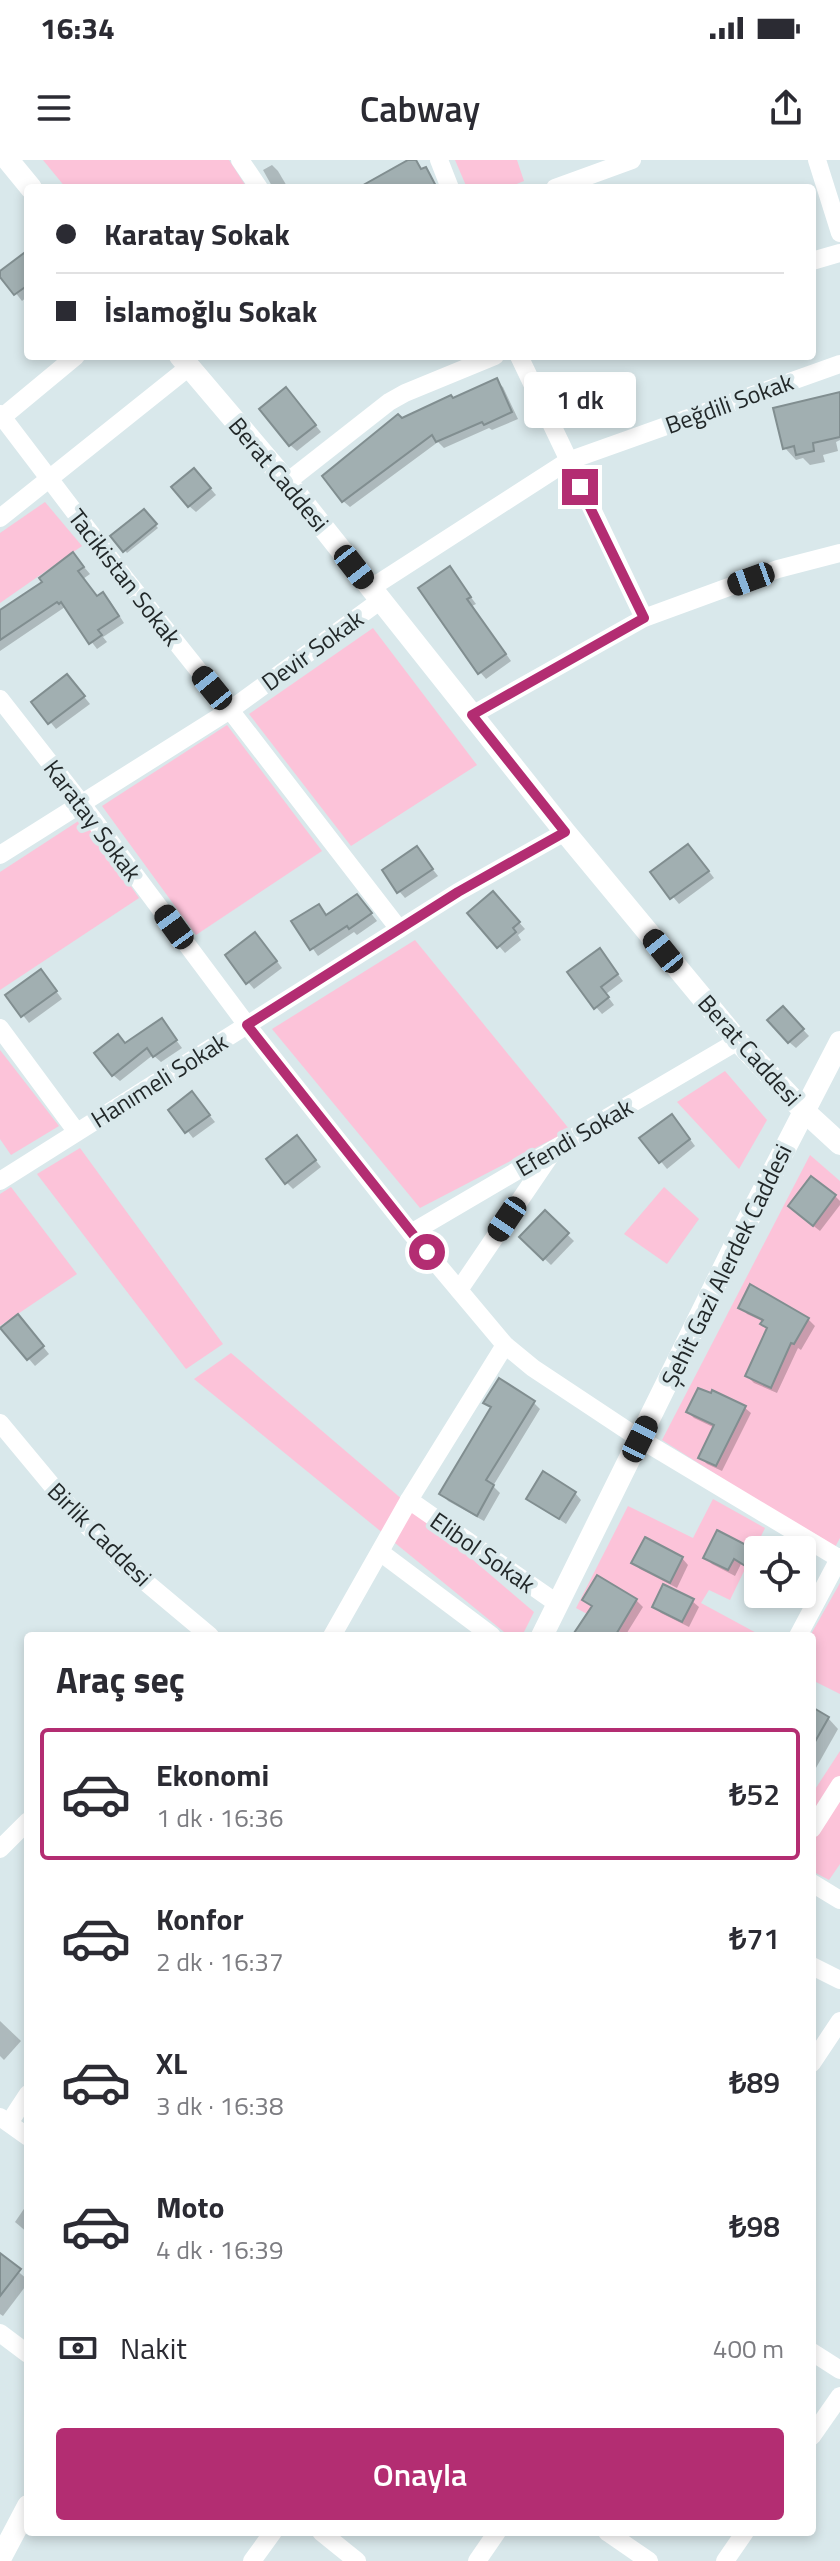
<!DOCTYPE html>
<html lang="tr">
<meta charset="utf-8">
<style>
:root{--surface:#fff;--page:#f7f7f7;--text:#2b2b33;--muted:#7c7c81;--line:#e1e1e2;--accent:#b32d72}
body{margin:0;font-family:"Titillium Web",sans-serif;background:var(--page);color:var(--text);height:100vh;display:flex;flex-direction:column;font-size:30px;white-space:nowrap}
*{box-sizing:border-box;margin:0}
p{font-size:26px;color:var(--muted)}
.icon{flex:none;width:44px;height:44px;fill:none;stroke:currentColor;stroke-width:2;stroke-linecap:round;stroke-linejoin:round}
.map{position:relative;flex:1;overflow:hidden}
.details{position:absolute;left:24px;top:1472px;width:792px;height:904px;display:flex;flex-direction:column;background:var(--surface);border-radius:8px;box-shadow:0 4px 12px #0003}
.details>*{flex:none}
.top-card{position:absolute;left:24px;top:24px;width:792px;height:176px;border-radius:8px;box-shadow:0 4px 12px #0003;display:grid;align-content:center;height:176px;padding:0 32px;background:var(--surface)}
.controls{position:absolute;left:744px;top:1376px;display:grid;gap:16px}
.controls a{display:grid;place-items:center;width:72px;height:72px;border-radius:8px;background:var(--surface);box-shadow:0 4px 12px #0003;font-size:40px}
.end{position:absolute;width:36px;height:36px;margin:-18px;border:10px solid #b32d72;background:#fff;box-shadow:0 0 0 4px #fff}
.from{border-radius:50%}
.bubble{position:absolute;height:56px;border-radius:8px;background:var(--surface);box-shadow:0 4px 12px #0003;font-size:26px;font-weight:600;line-height:56px;text-align:center}
.car{position:absolute;width:24px;height:48px;margin:-24px -12px;border-radius:10px;box-shadow:0 0 6px 2px #0007;background:linear-gradient(#222 24%,#8ab4d8 0 40%,#222 0 76%,#8ab4d8 0 86%,#222 0)}
.top-card b{display:flex;align-items:center;gap:28px;height:76px;font-size:30px}
.top-card b+b{border-top:2px solid var(--line)}
.top-card i{width:20px;height:20px;background:var(--text)}
ul{padding:0;list-style:none}
li{display:flex;align-items:center;gap:24px;height:132px;margin:0 16px 12px;padding:0 16px;border:4px solid transparent;border-radius:8px}
li div{flex:1}
li b{display:block;font-size:30px}
li em{font-style:normal;font-weight:600}
li.current{border-color:var(--accent)}
li>.icon{width:72px;height:72px;stroke-width:1.5}
h2{padding:0 32px;font-size:36px;line-height:96px}
.pay{display:flex;align-items:center;gap:20px;height:88px;padding:0 32px;font-size:30px}
.pay p{margin-inline-start:auto}
.action{display:flex;gap:16px;margin-top:auto;padding:16px 32px}
.action a{flex:1;height:92px;border-radius:8px;background:var(--accent);color:#fff;font-size:32px;font-weight:600;line-height:92px;text-align:center}
.status{display:flex;justify-content:space-between;align-items:center;height:56px;padding:0 40px;background:var(--surface);direction:ltr}
.status svg{height:22px;fill:currentColor}
header{display:flex;justify-content:space-between;align-items:center;height:104px;padding:0 32px;background:var(--surface);font-size:36px;font-weight:600}
.map>svg:first-child{display:block}
.green{fill:#fcc3d9}
.shadow{fill:#0003}
.building{fill:#a1afb1;stroke:#818e90;stroke-width:2}
.lines{fill:none;stroke-linecap:round;stroke-linejoin:round}
.minor{stroke:#fff;stroke-width:18}
.tertiary{stroke:#fff;stroke-width:22}
.route{stroke:#b32d72;stroke-width:10}
.labels{text-anchor:middle;dominant-baseline:central;stroke-width:8;stroke-linejoin:round;paint-order:stroke}
.street-label{font-size:24px;fill:#222829;stroke:#d9e8eb}
</style>
<div class="status"><b>16:34</b><svg viewBox="0 0 49 12"><path d="M0 12V9h3v3zM5 12V6h3v6zM10 12V3h3v9zM15 12V0h3v12zM26 1h20v11H26zM47 4h2v5h-2z"/></svg></div>
<header><svg class="icon" aria-label="menu" viewBox="0 0 24 24"><path d="M4 6h16M4 12h16M4 18h16"/></svg>Cabway<svg class="icon" aria-label="share" viewBox="0 0 24 24"><path d="M12 15V3M7 8l5-5 5 5M5 13v7h14v-7"/></svg></header>
<div class="map">
<svg width="840" height="2401" viewBox="0 0 840 2401">
<rect width="100%" height="100%" fill="#d9e8eb"/>
<!-- green -->
<g class="green">
<polygon points="43,0 229,0 247,28 66,28"/>
<polygon points="455,0 517,0 524,21 507,28 467,28"/>
<polygon points="45,342 82,386 0,443 0,373"/>
<polygon points="373,468 477,605 351,686 249,554"/>
<polygon points="227,565 322,691 196,775 102,646"/>
<polygon points="83,658 139,738 0,830 0,712"/>
<polygon points="415,780 570,970 420,1048 272,869"/>
<polygon points="0,890 59,966 11,995 0,979"/>
<polygon points="725,911 767,960 739,1009 677,942"/>
<polygon points="80,988 223,1184 186,1209 37,1014"/>
<polygon points="810,995 840,1021 840,1378 834,1389 662,1280"/>
<polygon points="11,1027 77,1114 0,1166 0,1034"/>
<polygon points="664,1027 699,1059 667,1104 624,1074"/>
<polygon points="231,1193 534,1452 522,1476 509,1476 194,1219"/>
<polygon points="713,1339 765,1368 730,1440 709,1430 701,1443 762,1476 628,1476 576,1448 628,1346 693,1378"/>
<polygon points="840,1423 840,1534 812,1520 810,1476"/>
<polygon points="840,1591 840,1704 829,1720 812,1711 812,1634"/>
</g>
<!-- shadow -->
<g class="shadow">
<polygon points="272,5 278,11 288,28 273,28 263,10"/>
<polygon points="637,24 642,28 623,28"/>
<polygon points="28,92 28,136 22,141 0,113"/>
<polygon points="496,221 503,227 518,259 492,270 489,268 444,288 438,282 350,347 343,341 402,260"/>
<polygon points="840,234 840,280 836,282 838,291 823,295 825,302 810,305 803,298 796,300 785,288"/>
<polygon points="292,236 321,272 297,291 290,285"/>
<polygon points="201,317 216,335 196,352 189,346"/>
<polygon points="144,352 158,368 127,393 113,376"/>
<polygon points="73,394 90,414 83,419 98,438 103,434 110,441 124,463 103,477 107,482 97,489 65,447 0,491 0,452 45,422"/>
<polygon points="449,408 476,444 472,446 511,501 486,519 480,512"/>
<polygon points="73,523 90,544 56,569 34,542"/>
<polygon points="417,689 438,716 405,738 399,731"/>
<polygon points="695,693 714,718 679,744 653,713"/>
<polygon points="499,740 525,769 518,775 521,780 505,793 499,786"/>
<polygon points="363,743 377,761 357,775 354,772 318,796 294,762 319,746 328,756"/>
<polygon points="262,781 282,808 254,829 248,822"/>
<polygon points="606,798 623,821 606,834 614,845 602,854 596,847"/>
<polygon points="47,819 62,839 29,863 8,836"/>
<polygon points="783,848 809,876 796,888 789,882"/>
<polygon points="162,861 182,888 161,902 153,895 120,921 113,915 126,885"/>
<polygon points="198,941 215,962 193,978 171,950"/>
<polygon points="678,963 695,986 667,1009 642,978"/>
<polygon points="303,984 321,1007 293,1029 286,1022"/>
<polygon points="835,1036 840,1041 840,1045 820,1071 797,1053"/>
<polygon points="545,1053 574,1081 551,1105 522,1077"/>
<polygon points="751,1127 808,1159 815,1166 801,1190 798,1188 777,1233 754,1223 747,1216 768,1170 763,1164 764,1162 747,1154 741,1147"/>
<polygon points="24,1163 49,1194 35,1206 3,1169"/>
<polygon points="486,1242 534,1243 540,1249 493,1326 500,1333 484,1361 448,1341 442,1334 493,1249"/>
<polygon points="745,1248 751,1253 722,1311 707,1304 701,1298 715,1268 694,1258 688,1252"/>
<polygon points="575,1333 581,1340 566,1364 528,1338"/>
<polygon points="761,1385 769,1390 758,1390 758,1415 741,1404 735,1416 712,1404 706,1398 756,1392"/>
<polygon points="682,1398 688,1405 677,1428 640,1409 634,1403"/>
<polygon points="585,1440 636,1440 643,1447 625,1476 575,1476 593,1448"/>
<polygon points="692,1441 699,1447 689,1467 661,1453 654,1446"/>
<polygon points="812,1549 828,1558 838,1569 812,1615"/>
<polygon points="0,1861 21,1881 4,1900 0,1896"/>
<polygon points="28,2043 28,2073 15,2062"/>
<polygon points="0,2096 28,2120 28,2123 3,2156 0,2154"/>
</g>
<!-- building -->
<g class="building">
<polygon points="408,0 416,0 421,9 426,7 437,28 358,28"/>
<polygon points="28,90 28,125 14,135 0,117 0,111"/>
<polygon points="497,218 512,252 484,265 482,262 436,282 432,275 342,342 322,316 398,254 402,258 451,235 453,238"/>
<polygon points="286,227 316,265 289,286 259,249"/>
<polygon points="840,232 840,277 813,283 814,291 796,295 794,286 783,289 773,248"/>
<polygon points="194,308 211,328 188,347 171,327"/>
<polygon points="144,349 157,364 123,392 110,376"/>
<polygon points="73,392 84,407 78,411 97,436 103,432 119,456 98,470 102,475 89,484 61,442 59,444 57,442 0,480 0,450 42,422 39,418"/>
<polygon points="450,406 471,437 467,439 506,494 478,514 418,428"/>
<polygon points="67,514 85,536 48,564 31,542"/>
<polygon points="688,684 709,711 670,739 650,712"/>
<polygon points="417,686 433,709 397,733 382,710"/>
<polygon points="493,731 520,762 513,768 516,772 497,788 467,753"/>
<polygon points="357,734 372,753 349,769 347,766 310,790 291,761 319,744 326,755"/>
<polygon points="255,772 277,801 246,824 225,795"/>
<polygon points="600,788 618,814 601,827 609,837 594,849 567,812"/>
<polygon points="41,809 57,831 21,857 5,835"/>
<polygon points="783,846 804,869 788,883 767,860"/>
<polygon points="162,858 177,880 153,897 147,888 112,916 94,893 118,874 125,883"/>
<polygon points="192,931 210,955 185,973 168,950"/>
<polygon points="672,954 690,979 659,1003 639,978"/>
<polygon points="297,975 316,1000 285,1024 266,999"/>
<polygon points="811,1016 836,1035 813,1066 788,1046"/>
<polygon points="545,1050 569,1073 543,1100 519,1077"/>
<polygon points="750,1124 809,1158 794,1184 791,1183 771,1228 745,1216 767,1168 760,1164 763,1160 738,1148"/>
<polygon points="18,1154 44,1186 27,1200 0,1168"/>
<polygon points="499,1218 535,1241 486,1320 494,1325 477,1356 439,1334 491,1247 483,1243"/>
<polygon points="698,1228 711,1233 712,1230 746,1246 716,1306 698,1298 714,1265 686,1252"/>
<polygon points="543,1311 576,1332 559,1359 526,1339"/>
<polygon points="717,1370 758,1391 758,1414 734,1399 728,1410 703,1398"/>
<polygon points="645,1377 683,1397 670,1423 631,1403"/>
<polygon points="597,1415 637,1439 615,1476 572,1476 592,1446 582,1440"/>
<polygon points="663,1424 694,1439 682,1462 652,1447"/>
<polygon points="812,1547 829,1557 812,1587"/>
<polygon points="0,2093 21,2109 0,2136"/>
</g>
<g class="lines">
<!-- minor -->
<g class="minor">
<polyline points="240,0 259,28"/>
<polyline points="439,0 450,28"/>
<polyline points="817,0 840,73"/>
<polyline points="555,28 632,0"/>
<polyline points="812,101 840,93"/>
<polyline points="519,196 644,458"/>
<polyline points="0,254 124,417 230,550 399,769"/>
<polyline points="0,259 76,196"/>
<polyline points="287,322 389,242 405,233 495,196"/>
<polyline points="0,358 189,207"/>
<polyline points="371,428 568,301 840,204"/>
<polyline points="0,539 82,644 247,865 411,1073 505,1185 533,1208 640,1279 840,1399"/>
<polyline points="472,555 644,458 778,409 840,393"/>
<polyline points="0,695 230,550 381,440"/>
<polyline points="0,868 76,971"/>
<polyline points="0,1021 458,732 565,672"/>
<polyline points="411,1073 738,881"/>
<polyline points="459,1130 552,993"/>
<polyline points="0,1263 74,1352 124,1404 210,1476"/>
<polyline points="409,1340 558,1444"/>
<polyline points="380,1392 492,1476"/>
<polyline points="332,1476 409,1340 505,1185"/>
<polyline points="798,1476 840,1397"/>
<polyline points="812,1669 840,1625"/>
<polyline points="0,1689 28,1661"/>
<polyline points="812,1723 840,1740"/>
<polyline points="812,1806 840,1820"/>
<polyline points="812,1903 840,1861"/>
<polyline points="0,1957 28,1977"/>
<polyline points="9,1963 28,1934"/>
<polyline points="0,2173 28,2194"/>
<polyline points="812,2192 840,2210"/>
<polyline points="812,2276 840,2236"/>
<polyline points="321,2372 357,2401"/>
<polyline points="607,2372 649,2401"/>
<polyline points="252,2401 273,2372"/>
<polyline points="477,2401 497,2372"/>
<polyline points="725,2401 745,2372"/>
</g>
<!-- tertiary -->
<g class="tertiary">
<polyline points="8,0 31,28"/>
<polyline points="180,196 287,322 565,672 738,881 803,950 840,984"/>
<polyline points="542,1476 734,1087 840,882"/>
<polyline points="0,2399 28,2346"/>
</g>
</g>
<g class="lines">
<!-- route -->
<polyline class="route" points="427,1092 247,865 458,732 565,672 472,555 644,458 580,327"/>
</g>
<g class="labels">
<!-- street labels -->
<g class="street-label">
<text transform="translate(729 243) rotate(-20)">Beğdili Sokak</text>
<text transform="translate(279 314) rotate(50)">Berat Caddesi</text>
<text transform="translate(125 417) rotate(52)">Tacikistan Sokak</text>
<text transform="translate(312 490) rotate(-36)">Devir Sokak</text>
<text transform="translate(93 660) rotate(53)">Karatay Sokak</text>
<text transform="translate(750 890) rotate(48)">Berat Caddesi</text>
<text transform="translate(159 920) rotate(-32)">Hanımeli Sokak</text>
<text transform="translate(574 977) rotate(-30)">Efendi Sokak</text>
<text transform="translate(726 1105) rotate(-64)">Şehit Gazi Alerdek Caddesi</text>
<text transform="translate(100 1374) rotate(45)">Birlik Caddesi</text>
<text transform="translate(483 1392) rotate(35)">Elibol Sokak</text>
</g>
</g>
</svg>
<div class="controls">
<a><svg class="icon" aria-label="locate" viewBox="0 0 24 24"><circle cx="12" cy="12" r="6"/><path d="M12 2v4M12 18v4M2 12h4M18 12h4"/></svg></a>
</div>
<i class="end from" style="left:427px;top:1092px"></i>
<i class="end" style="left:580px;top:327px"></i>
<div class="bubble" style="left:524px;top:212px;width:112px">1 dk</div>
<i class="car" style="left:354px;top:407px;rotate:142deg"></i>
<i class="car" style="left:751px;top:419px;rotate:250deg"></i>
<i class="car" style="left:212px;top:528px;rotate:321deg"></i>
<i class="car" style="left:174px;top:767px;rotate:324deg"></i>
<i class="car" style="left:663px;top:791px;rotate:321deg"></i>
<i class="car" style="left:507px;top:1059px;rotate:214deg"></i>
<i class="car" style="left:640px;top:1279px;rotate:26deg"></i>
<div class="top-card">
<b><i class="from"></i>Karatay Sokak</b>
<b><i></i>İslamoğlu Sokak</b>
</div>
<section class="details">
<h2>Araç seç</h2>
<ul>
<li class="current"><svg class="icon" aria-label="car" viewBox="0 0 24 24"><path d="M5 17H2v-5l4-1 3-4h7l3 4 3 1v5h-3M9 17h6M6 11h13"/><circle cx="7" cy="17" r="2"/><circle cx="17" cy="17" r="2"/></svg><div><b>Ekonomi</b><p>1 dk · 16:36</p></div><em>₺52</em></li>
<li><svg class="icon" aria-label="car" viewBox="0 0 24 24"><path d="M5 17H2v-5l4-1 3-4h7l3 4 3 1v5h-3M9 17h6M6 11h13"/><circle cx="7" cy="17" r="2"/><circle cx="17" cy="17" r="2"/></svg><div><b>Konfor</b><p>2 dk · 16:37</p></div><em>₺71</em></li>
<li><svg class="icon" aria-label="car" viewBox="0 0 24 24"><path d="M5 17H2v-5l4-1 3-4h7l3 4 3 1v5h-3M9 17h6M6 11h13"/><circle cx="7" cy="17" r="2"/><circle cx="17" cy="17" r="2"/></svg><div><b>XL</b><p>3 dk · 16:38</p></div><em>₺89</em></li>
<li><svg class="icon" aria-label="car" viewBox="0 0 24 24"><path d="M5 17H2v-5l4-1 3-4h7l3 4 3 1v5h-3M9 17h6M6 11h13"/><circle cx="7" cy="17" r="2"/><circle cx="17" cy="17" r="2"/></svg><div><b>Moto</b><p>4 dk · 16:39</p></div><em>₺98</em></li>
</ul>
<div class="pay"><svg class="icon" aria-label="cash" viewBox="0 0 24 24"><path d="M3 7h18v10H3z"/><circle cx="12" cy="12" r="2"/></svg>Nakit<p>400 m</p></div>
<div class="action"><a>Onayla</a></div>
</section>
</div>
